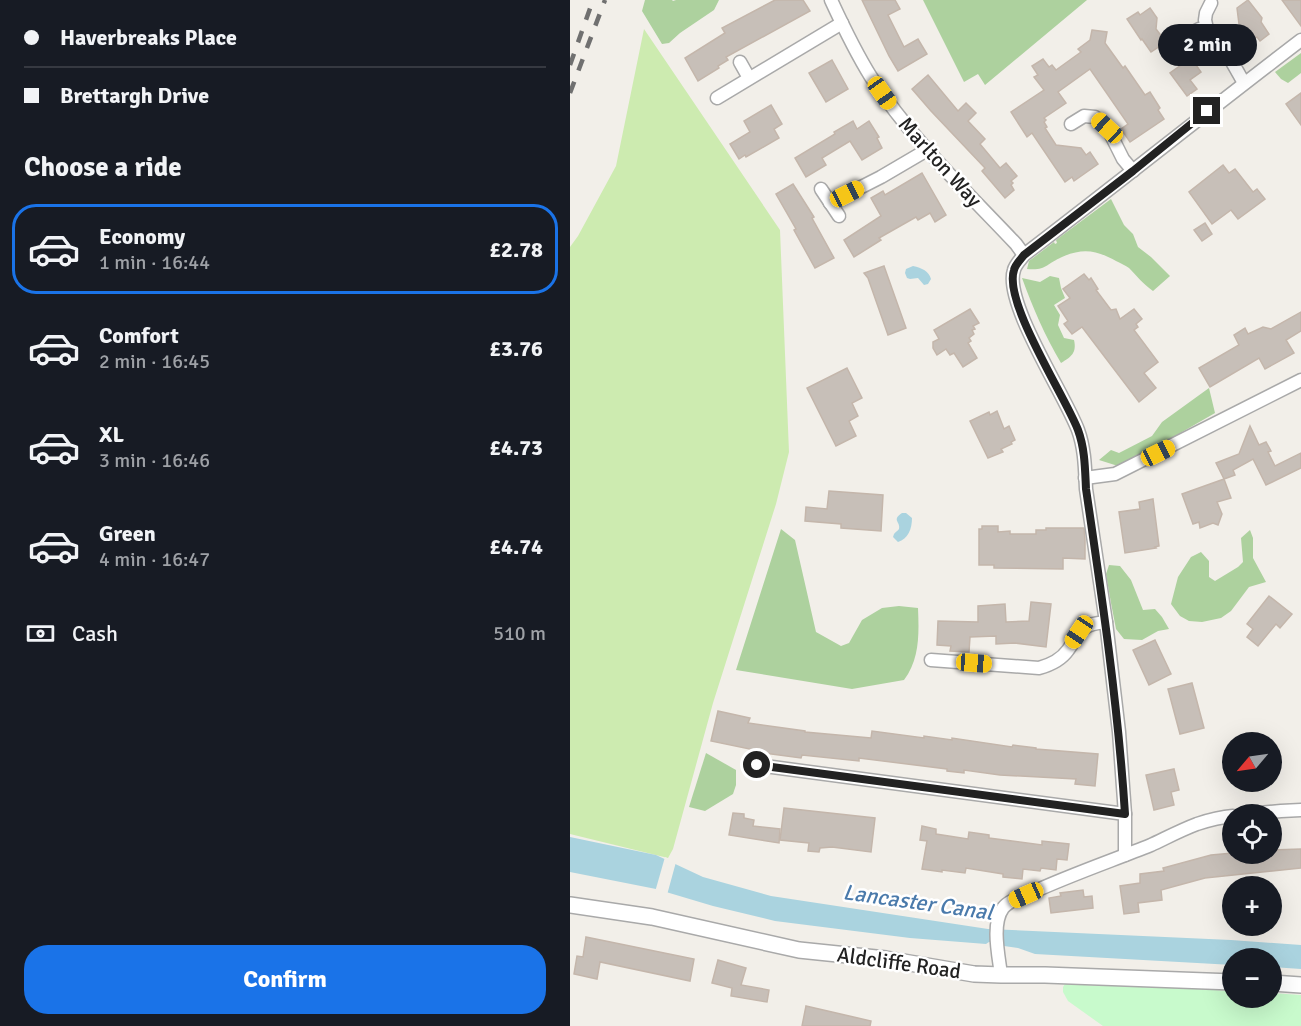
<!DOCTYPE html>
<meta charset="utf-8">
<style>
:root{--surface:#171b24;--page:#242831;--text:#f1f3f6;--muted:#9ea1a6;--line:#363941;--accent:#1a73e8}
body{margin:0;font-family:Signika,sans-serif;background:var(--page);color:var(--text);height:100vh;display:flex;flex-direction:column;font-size:22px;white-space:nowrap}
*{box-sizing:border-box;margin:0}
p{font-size:20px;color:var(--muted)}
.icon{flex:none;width:33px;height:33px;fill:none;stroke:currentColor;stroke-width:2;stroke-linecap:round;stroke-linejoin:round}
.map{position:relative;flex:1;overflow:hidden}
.side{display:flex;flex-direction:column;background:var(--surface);width:570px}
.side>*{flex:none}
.banner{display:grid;align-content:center;height:132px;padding:0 24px;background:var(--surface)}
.needle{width:39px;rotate:241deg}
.tools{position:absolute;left:652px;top:732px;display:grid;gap:12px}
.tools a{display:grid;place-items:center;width:60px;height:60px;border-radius:50%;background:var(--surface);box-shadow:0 6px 24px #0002;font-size:30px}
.end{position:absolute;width:27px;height:27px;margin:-14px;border:8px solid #222;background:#fff;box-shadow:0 0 0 3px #fff}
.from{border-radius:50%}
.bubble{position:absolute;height:42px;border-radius:21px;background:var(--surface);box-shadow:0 6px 24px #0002;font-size:20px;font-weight:800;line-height:42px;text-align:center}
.car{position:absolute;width:18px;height:36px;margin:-18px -9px;border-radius:8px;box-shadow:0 0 4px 2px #0007;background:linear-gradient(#f5c518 24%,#345 0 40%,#f5c518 0 76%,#345 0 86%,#f5c518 0)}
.banner b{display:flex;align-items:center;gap:21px;height:57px;font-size:22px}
.banner b+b{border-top:2px solid var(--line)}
.banner i{width:15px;height:15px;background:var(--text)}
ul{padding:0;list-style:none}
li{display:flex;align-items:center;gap:18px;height:90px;margin:0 12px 9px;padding:0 12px;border:3px solid transparent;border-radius:24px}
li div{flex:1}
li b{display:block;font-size:22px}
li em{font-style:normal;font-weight:800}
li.active{border-color:var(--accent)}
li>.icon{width:54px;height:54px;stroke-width:1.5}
h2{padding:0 24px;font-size:27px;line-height:72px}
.pay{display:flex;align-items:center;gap:15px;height:66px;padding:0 24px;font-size:22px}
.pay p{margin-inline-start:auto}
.action{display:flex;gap:12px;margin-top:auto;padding:12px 24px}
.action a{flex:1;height:69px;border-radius:24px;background:var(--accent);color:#fff;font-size:24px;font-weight:800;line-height:69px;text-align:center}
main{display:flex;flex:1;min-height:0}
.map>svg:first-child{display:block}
.grass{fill:#cdebb0}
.forest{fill:#add19e}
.park{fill:#c8facc}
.water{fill:#aad3df}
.pier{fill:#f2efe9}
.building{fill:#c7bfb8;stroke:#c4b6ab;stroke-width:1.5}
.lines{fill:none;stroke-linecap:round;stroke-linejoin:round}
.minor-casing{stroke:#a9a9a9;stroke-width:15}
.tertiary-casing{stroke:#a9a9a9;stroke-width:18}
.minor{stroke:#fff;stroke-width:12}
.tertiary{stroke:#fff;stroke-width:15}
.rail{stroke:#707070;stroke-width:4.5;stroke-dasharray:12 12;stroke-linecap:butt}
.route{stroke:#222;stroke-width:8}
.labels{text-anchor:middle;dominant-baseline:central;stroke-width:5;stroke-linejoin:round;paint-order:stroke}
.street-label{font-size:21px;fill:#222;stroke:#fff}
.water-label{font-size:22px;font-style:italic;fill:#4a7aab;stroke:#fff}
</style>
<main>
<section class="side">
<div class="banner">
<b><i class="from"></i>Haverbreaks Place</b>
<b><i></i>Brettargh Drive</b>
</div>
<h2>Choose a ride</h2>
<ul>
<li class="active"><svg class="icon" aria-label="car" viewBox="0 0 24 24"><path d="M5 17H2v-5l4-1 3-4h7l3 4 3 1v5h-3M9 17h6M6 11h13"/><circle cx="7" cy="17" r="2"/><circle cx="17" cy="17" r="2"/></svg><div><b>Economy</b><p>1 min · 16:44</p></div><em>£2.78</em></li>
<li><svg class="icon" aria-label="car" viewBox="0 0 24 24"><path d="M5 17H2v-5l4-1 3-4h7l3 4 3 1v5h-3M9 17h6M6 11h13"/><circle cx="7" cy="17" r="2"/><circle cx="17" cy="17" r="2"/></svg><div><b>Comfort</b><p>2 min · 16:45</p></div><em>£3.76</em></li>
<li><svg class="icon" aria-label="car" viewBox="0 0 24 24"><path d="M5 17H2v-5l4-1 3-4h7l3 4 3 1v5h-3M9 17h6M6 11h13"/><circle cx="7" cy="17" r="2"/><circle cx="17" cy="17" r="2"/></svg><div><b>XL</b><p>3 min · 16:46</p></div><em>£4.73</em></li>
<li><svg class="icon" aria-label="car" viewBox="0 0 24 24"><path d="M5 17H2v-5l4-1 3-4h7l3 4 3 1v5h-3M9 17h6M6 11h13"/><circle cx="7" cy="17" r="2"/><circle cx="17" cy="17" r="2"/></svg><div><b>Green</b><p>4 min · 16:47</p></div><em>£4.74</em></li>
</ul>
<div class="pay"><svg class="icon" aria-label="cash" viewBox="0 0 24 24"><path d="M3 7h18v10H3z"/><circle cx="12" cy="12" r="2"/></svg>Cash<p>510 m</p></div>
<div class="action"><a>Confirm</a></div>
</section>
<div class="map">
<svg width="731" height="1026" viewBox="0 0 731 1026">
<rect width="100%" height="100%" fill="#f2efe9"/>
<!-- grass -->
<polygon class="grass" points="74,29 210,230 219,452 206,504 143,703 103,849 98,858 0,834 0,247 8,236 46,166"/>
<!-- forest -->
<g class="forest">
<polygon points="75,0 102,0 103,1 106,0 149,0 144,10 110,33 99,43 92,44 72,11"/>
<polygon points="353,0 517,0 415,85 408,74 394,82"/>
<polygon points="731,53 731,73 718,83 711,79 705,72"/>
<path d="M541,199L554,225L563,234L568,247L581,257L600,276L583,291C573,284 567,276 559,268C555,265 550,263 546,261C526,250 513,248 492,257C476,264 476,271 457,269L459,261L484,242L485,244L487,243L486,240Z"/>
<path d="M480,276L489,278L491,288L495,298L484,305L490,315L488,325L494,338L504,340C507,353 501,357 491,363C475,336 463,308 452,278L470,282Z"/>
<polygon points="639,388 645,413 567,458 548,466 529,460 541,450 549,453 582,436 592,422"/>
<path d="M211,529L225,540L246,632L271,646L279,643L292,620L312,608L329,606L348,608C349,633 350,659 334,680L282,689L166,670Z"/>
<polygon points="680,530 683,538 683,558 696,582 679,587 661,611 651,618 632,622 619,621 610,616 601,604 608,577 621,557 631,552 639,561 639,577 645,581 668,567 673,562 671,538"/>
<polygon points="539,565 550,566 561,580 573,610 585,609 592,617 599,629 588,631 572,640 554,639 546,629 541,603 536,574"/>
<polygon points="136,753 166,770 166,785 163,794 135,811 119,807"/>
</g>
<!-- park -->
<polygon class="park" points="495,984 532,986 539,984 663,991 663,998 702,998 702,993 731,995 731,1026 533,1026 498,1001 493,992 493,987"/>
<!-- water -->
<g class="water">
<path d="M343,266C352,268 359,271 361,279L358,284L354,285L348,278L340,279L337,278L335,273L336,269Z"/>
<path d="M332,513H336L342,518C342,529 338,539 328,542L323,537L324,534C325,532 328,531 329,529C331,522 321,520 332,513Z"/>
<polygon points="0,837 86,855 133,877 201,896 418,929 661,940 731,945 731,969 702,967 702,958 663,958 663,965 465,954 448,948 434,946 431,943 419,942 416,944 340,938 205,921 143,906 86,889 0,872"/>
</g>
<!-- pier -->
<polygon class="pier" points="95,857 106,862 97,895 85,892"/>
<!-- building -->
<g class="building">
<polygon points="205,0 233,0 240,11 156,57 158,60 148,66 149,68 128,81 115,58 155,33 152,28"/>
<polygon points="292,0 325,0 330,9 318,15 334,47 348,39 357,54 328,71 319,56"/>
<polygon points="678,0 692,18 691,22 699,34 690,41 687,37 683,40 677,30 673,30 669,24 667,8"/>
<polygon points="712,0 731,0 731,26"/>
<polygon points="580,8 587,18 586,29 596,42 581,52 572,39 571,40 557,19 568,12 570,15"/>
<polygon points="522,30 537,32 535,43 553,68 555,66 575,95 580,92 590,108 588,110 594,119 560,142 551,129 558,124 520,69 488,92 496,103 474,118 476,120 474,122 477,127 475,128 486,145 511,148 516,155 520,152 528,164 504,181 502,177 495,182 462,133 457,137 441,112 474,90 464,77 468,75 462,66 473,59 479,67 482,65 486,70 511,52 508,49 520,40"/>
<polygon points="631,45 640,57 630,65 621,52"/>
<polygon points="621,58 631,72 620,80 627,89 617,96 600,73"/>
<polygon points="262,60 278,89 256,102 239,73"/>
<polygon points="358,75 388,111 396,103 406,113 398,121 415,139 410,144 430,168 436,163 447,176 441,181 443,183 441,185 444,190 435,198 412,171 415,168 361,111 342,89"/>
<polygon points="731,93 731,125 716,104"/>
<polygon points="201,105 212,124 204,129 209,138 176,157 175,155 169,159 160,144 180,132 174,121"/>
<polygon points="283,121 287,129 299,121 309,137 307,138 312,148 292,160 280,141 252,158 256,165 236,177 225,158 265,134 264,132"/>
<polygon points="653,165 659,173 665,169 683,192 687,189 695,199 668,219 661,210 642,224 619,192"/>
<polygon points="352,173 376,215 365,222 360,213 348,220 346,217 309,238 311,240 284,257 274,240 311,216 301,198 313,191 315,195"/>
<polygon points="223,184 244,217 242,218 264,258 245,268 224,230 226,229 206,194"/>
<polygon points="635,223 642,234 632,241 624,230"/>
<polygon points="314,266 336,328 318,335 298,278 294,273"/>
<polygon points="514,274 519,280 521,278 528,289 526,290 541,310 546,309 550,319 564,309 572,319 566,324 568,327 564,330 588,362 574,373 586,388 569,402 512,327 502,334 494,324 498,321 488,306 500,298 493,289"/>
<polygon points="400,309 409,323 403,326 405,329 402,330 404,334 399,338 401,341 398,343 407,358 393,367 384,353 380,355 376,349 367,355 363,348 363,342 369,339 364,330"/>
<polygon points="731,312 731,331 716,340 724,353 695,369 689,358 640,387 629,368 669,345 664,335 675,328 678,334 693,327 701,329"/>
<polygon points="277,368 292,398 282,403 288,416 279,421 286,436 266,446 237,388"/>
<polygon points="427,411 434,429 439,426 445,440 441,442 442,444 431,449 433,452 418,458 400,421 419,412 420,415"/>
<polygon points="680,426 689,445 696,442 701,451 698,452 705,466 731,453 731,468 696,485 683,459 663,470 665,475 654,479 661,498 647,502 652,514 648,525 643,523 630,528 629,522 623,524 612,494 654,479 646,463 669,454"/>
<polygon points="259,491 313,495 311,531 271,528 271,524 235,521 236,507 257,509"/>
<polygon points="583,499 589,546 585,547 586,548 555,553 549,512 570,509 569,502"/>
<polygon points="412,526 428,526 428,532 440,531 440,534 466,534 466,530 476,530 476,528 514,528 515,540 515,559 493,558 493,569 424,568 424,565 409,565 409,529 412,529"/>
<polygon points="699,596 722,614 710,628 706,624 688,646 677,637 683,629 677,624"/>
<polygon points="461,602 481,604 476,647 445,643 426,644 426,636 400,637 399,652 380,651 381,646 367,645 368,621 408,622 408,606 435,604 436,622 459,621"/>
<polygon points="585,640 601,674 579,685 563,650"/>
<polygon points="622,683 634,728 610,734 598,689"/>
<polygon points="148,711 180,718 178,723 235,731 235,732 301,738 302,731 354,738 354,736 382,740 382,738 442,747 443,745 466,748 466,749 528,754 525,786 505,784 506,779 430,775 394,770 394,773 377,771 377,769 289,758 289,761 232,755 231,758 180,751 180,749 141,741"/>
<polygon points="604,769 609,790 601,792 604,805 584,810 576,775"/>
<polygon points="214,808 305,818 301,852 262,847 250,848 249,852 238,851 239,843 210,840"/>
<polygon points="163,813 174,814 174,818 184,820 183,826 210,829 209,843 159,835"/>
<polygon points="352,826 366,829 366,834 398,839 399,832 419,835 419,838 472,845 472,841 499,844 497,860 487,859 486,870 471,868 470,871 453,869 452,879 433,877 433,874 396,868 395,873 372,870 372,872 352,869 357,841 350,840"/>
<polygon points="731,849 731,868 635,878 591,890 592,900 568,903 569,912 554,914 550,886 570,883 570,874 594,871 593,868 641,855 663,853 702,854 702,850"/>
<polygon points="513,890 514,897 522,896 523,908 481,913 479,898 491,896 490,893"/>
<polygon points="16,937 124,959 120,981 30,962 27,979 4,974 7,956 13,957"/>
<polygon points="148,960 176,968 171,985 199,990 197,1002 161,996 162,988 142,983"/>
<polygon points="236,1006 301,1021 300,1026 232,1026"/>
</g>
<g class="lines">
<!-- minor casing -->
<g class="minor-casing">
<g id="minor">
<path d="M261,0C273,26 286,53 301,77C341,139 396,191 446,244L454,255"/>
<polyline points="641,3 636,13 635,20 637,29 649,39 674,83"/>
<polyline points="616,36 629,29 637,29"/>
<polyline points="170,62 179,78"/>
<polyline points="147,98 272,23"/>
<polyline points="501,124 514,116 525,117 537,127 553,159 563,171"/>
<polyline points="251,189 269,216"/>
<polyline points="260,203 311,177 357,150"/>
<polyline points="515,478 545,474 731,380"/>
<path d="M361,660L469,668C480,665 491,660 498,650C504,642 507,632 516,627C522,623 529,623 536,622"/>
<polyline points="187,765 555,814"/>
<polyline points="678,814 711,811 731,810"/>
<path d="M555,855V814L549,732L536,622L516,489C515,469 515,449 508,430C495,395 433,302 444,270C445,265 451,259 454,255C547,184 638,111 731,40"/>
<path d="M431,975C429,957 421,924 433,908C439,900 452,897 461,893C500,875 541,861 581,845C596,838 611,830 627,824C639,820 650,817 663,816"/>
</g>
</g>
<!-- tertiary casing -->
<g class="tertiary-casing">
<g id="tertiary">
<polyline points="0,905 82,917 229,950 316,959 404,974 431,975 475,975 663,982"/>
<polyline points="702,983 731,985"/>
</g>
</g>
<!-- minor -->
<use href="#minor" class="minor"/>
<!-- tertiary -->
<use href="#tertiary" class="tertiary"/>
<!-- rail -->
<g class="rail">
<polyline points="0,65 23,0"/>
<polyline points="0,93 35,0"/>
</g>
</g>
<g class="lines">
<!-- route -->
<path class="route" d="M187,765L555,814C548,705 532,597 516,489C515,469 515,449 508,430C495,396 433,302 444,270C445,265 451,259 454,255L563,171L637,111"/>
</g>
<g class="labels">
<!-- street labels -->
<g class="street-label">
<text transform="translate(370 162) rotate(48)">Marlton Way</text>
<text transform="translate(329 963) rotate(8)">Aldcliffe Road</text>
</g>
<!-- water labels -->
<g class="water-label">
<text transform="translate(348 902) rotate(8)">Lancaster Canal</text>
</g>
</g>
</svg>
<div class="tools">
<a><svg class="needle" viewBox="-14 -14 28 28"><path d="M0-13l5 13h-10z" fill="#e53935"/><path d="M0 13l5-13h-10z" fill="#9ea1a6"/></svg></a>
<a><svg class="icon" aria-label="locate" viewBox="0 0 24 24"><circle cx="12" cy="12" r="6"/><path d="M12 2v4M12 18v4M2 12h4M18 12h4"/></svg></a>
<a>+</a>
<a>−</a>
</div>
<i class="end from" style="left:187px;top:765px"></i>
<i class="end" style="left:637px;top:111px"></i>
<div class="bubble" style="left:588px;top:24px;width:99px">2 min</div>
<i class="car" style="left:312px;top:93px;rotate:145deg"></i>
<i class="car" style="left:537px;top:128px;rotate:313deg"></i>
<i class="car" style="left:277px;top:194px;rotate:63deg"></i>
<i class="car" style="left:588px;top:453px;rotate:64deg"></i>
<i class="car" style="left:509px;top:632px;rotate:214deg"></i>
<i class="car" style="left:404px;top:663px;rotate:94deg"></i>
<i class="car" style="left:456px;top:895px;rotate:246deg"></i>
</div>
</main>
